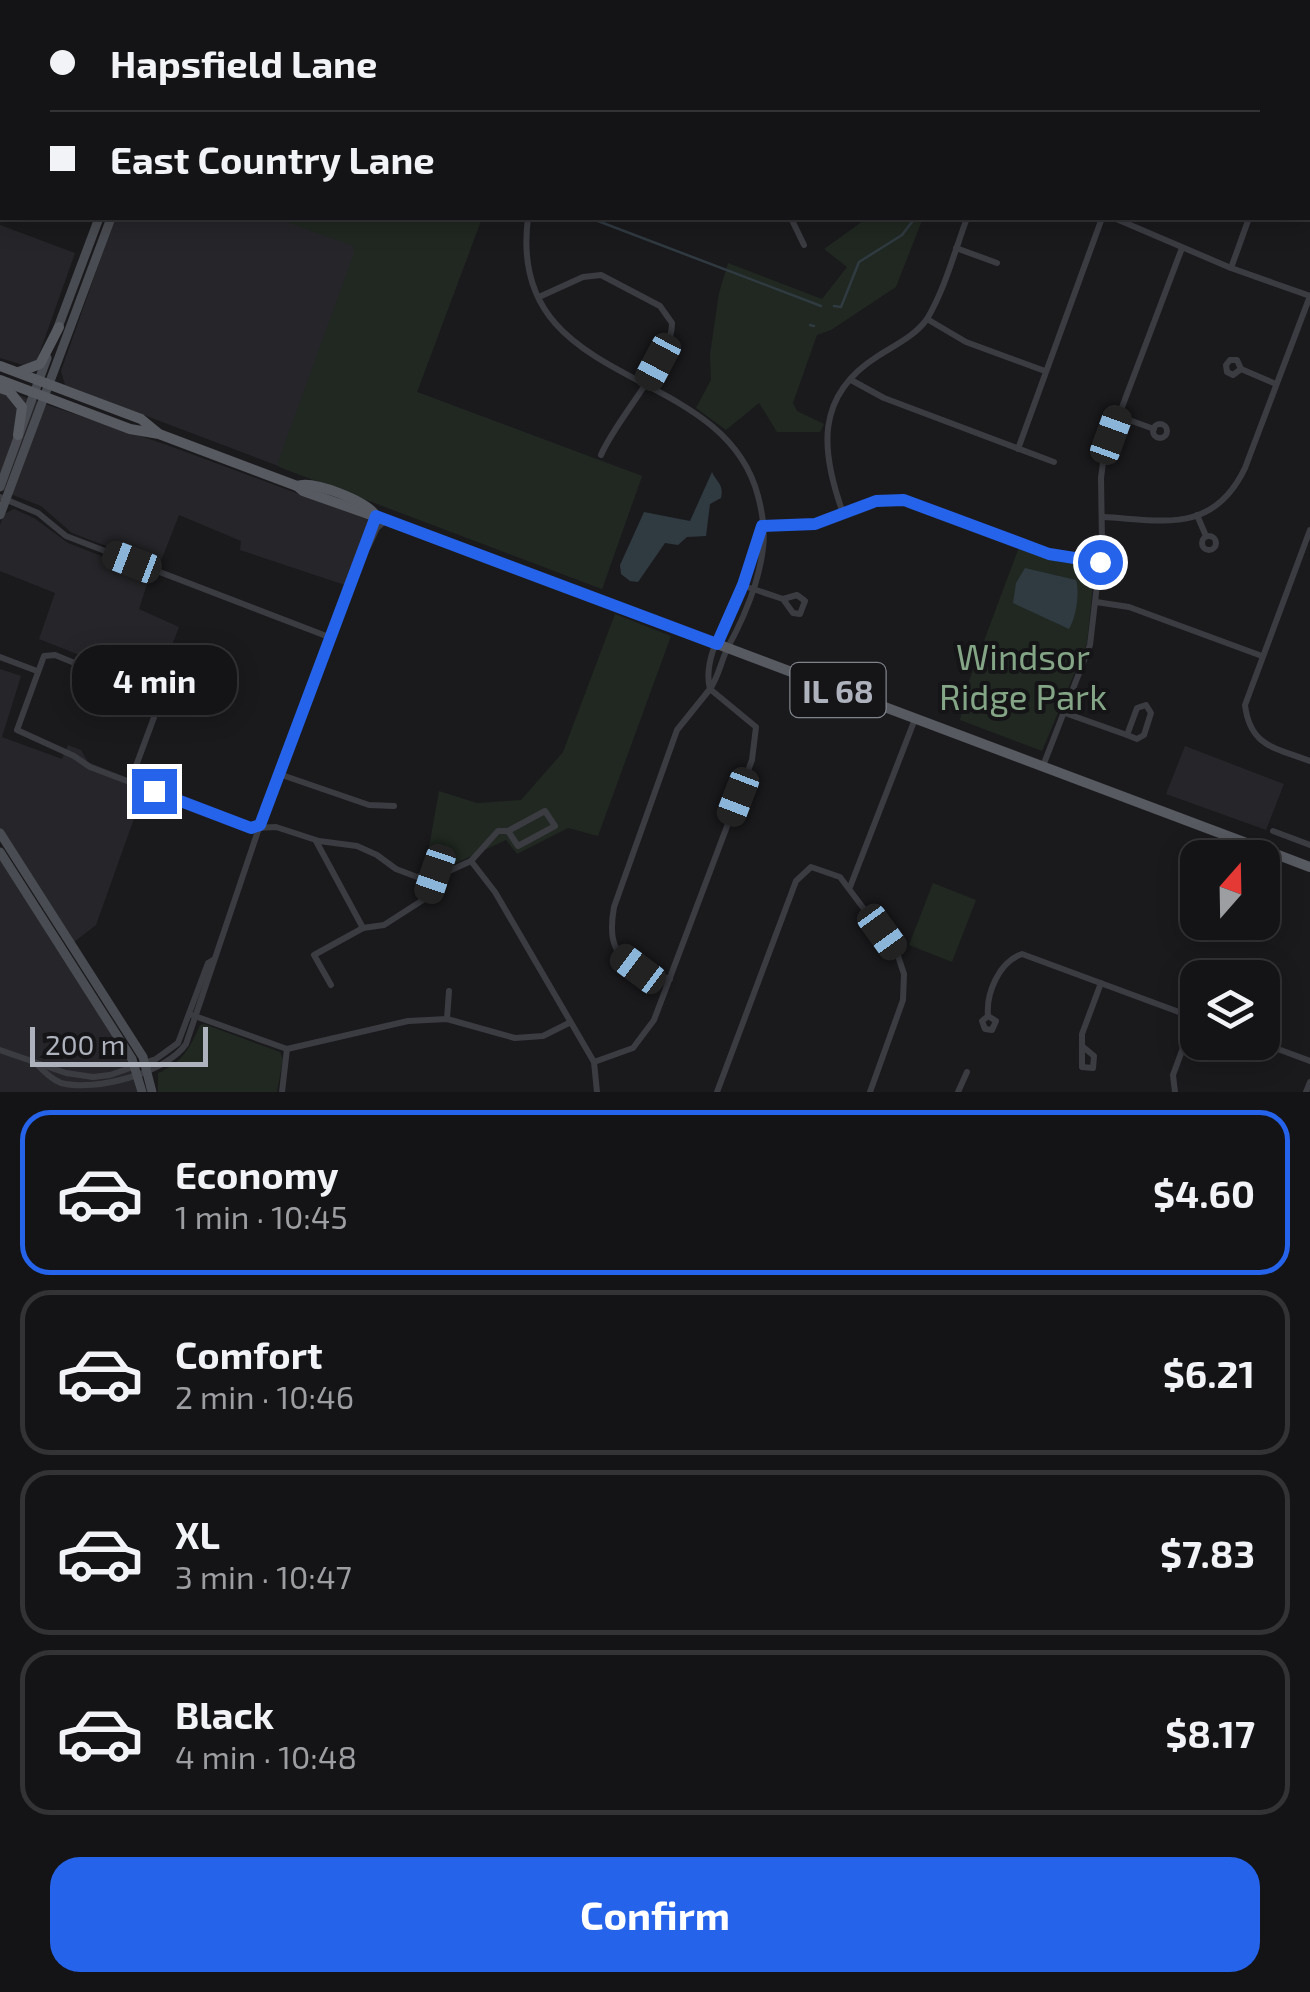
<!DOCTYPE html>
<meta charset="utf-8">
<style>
:root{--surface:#141416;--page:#212123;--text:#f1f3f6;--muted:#9d9ea1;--line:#333335;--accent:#2563eb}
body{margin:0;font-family:"Exo 2",sans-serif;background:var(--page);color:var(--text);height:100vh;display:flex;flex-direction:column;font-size:38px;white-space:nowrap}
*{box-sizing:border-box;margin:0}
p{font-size:32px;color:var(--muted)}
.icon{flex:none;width:55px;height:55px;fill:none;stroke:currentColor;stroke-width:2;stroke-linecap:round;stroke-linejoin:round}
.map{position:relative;height:1092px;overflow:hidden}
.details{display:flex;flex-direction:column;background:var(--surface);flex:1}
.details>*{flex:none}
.hud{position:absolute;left:0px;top:0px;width:1310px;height:220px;box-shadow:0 5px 25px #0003,0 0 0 2px var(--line);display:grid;align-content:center;height:220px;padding:0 50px;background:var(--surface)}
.needle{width:65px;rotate:20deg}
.controls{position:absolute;left:1180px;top:840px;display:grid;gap:20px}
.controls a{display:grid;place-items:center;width:100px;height:100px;border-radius:20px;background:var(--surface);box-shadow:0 5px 25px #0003,0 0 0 2px var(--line);font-size:50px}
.scale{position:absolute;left:30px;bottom:25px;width:178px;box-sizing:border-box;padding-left:10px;border:5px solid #adb2bc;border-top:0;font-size:28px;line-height:35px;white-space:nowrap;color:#adb2bc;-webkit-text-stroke:8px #151518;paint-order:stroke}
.end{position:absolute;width:45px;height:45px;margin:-22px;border:12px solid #2563eb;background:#fff;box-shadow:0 0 0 5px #fff}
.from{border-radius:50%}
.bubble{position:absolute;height:70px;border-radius:30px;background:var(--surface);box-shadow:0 5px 25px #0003,0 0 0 2px var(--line);font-size:32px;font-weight:700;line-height:70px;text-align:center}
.car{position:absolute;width:30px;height:60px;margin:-30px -15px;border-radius:12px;box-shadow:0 0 8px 2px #0007;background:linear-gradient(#222 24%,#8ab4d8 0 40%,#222 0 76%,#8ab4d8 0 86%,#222 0)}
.hud b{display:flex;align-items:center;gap:35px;height:95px;font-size:38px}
.hud b+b{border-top:2px solid var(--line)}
.hud i{width:25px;height:25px;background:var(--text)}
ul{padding:18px 0 0;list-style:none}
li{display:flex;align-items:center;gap:30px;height:165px;margin:0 20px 15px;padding:0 30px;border:5px solid var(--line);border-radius:30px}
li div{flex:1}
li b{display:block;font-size:38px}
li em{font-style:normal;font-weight:700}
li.on{border-color:var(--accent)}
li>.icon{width:90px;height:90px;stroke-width:1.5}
.cta{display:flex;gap:20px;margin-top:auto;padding:20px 50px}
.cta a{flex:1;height:115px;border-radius:30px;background:var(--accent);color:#fff;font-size:40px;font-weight:700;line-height:115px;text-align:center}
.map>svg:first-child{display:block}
.built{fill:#26262a}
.green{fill:#202821}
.water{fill:#303a41}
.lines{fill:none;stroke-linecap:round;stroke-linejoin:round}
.stream{stroke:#303a41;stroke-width:2.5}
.minor{stroke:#3b3c42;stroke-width:6}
.tertiary{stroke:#3b3c42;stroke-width:8}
.secondary{stroke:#494c52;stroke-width:9}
.primary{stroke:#575a61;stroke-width:10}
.route{stroke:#2563eb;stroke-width:12}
.labels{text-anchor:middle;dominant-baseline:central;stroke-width:8;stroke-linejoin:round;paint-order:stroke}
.shield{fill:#151518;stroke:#7f838b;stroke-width:2.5}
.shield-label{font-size:32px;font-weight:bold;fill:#adb2bc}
.park-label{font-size:35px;fill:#84a686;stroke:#151518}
</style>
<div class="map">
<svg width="1310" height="1092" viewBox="0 0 1310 1092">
<rect width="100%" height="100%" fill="#1a1a1d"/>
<!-- built -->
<g class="built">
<polygon points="115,218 482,218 417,392 642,476 602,589 65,385 61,371"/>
<polygon points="0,225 75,253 37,360 23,365 0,358"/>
<polygon points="0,389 167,445 369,520 345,585 240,550 241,541 179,515 159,566 72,533 41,506 0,490"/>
<polygon points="14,509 34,518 68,543 150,575 139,609 179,627 165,663 116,643 107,666 39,639 55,593 0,571 0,525 4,514"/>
<polygon points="0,669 21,676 2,737 62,759 68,745 81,750 88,762 146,785 96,925 74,942 0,829"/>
<polygon points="1185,746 1284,784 1266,830 1166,794"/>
<polygon points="0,853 128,1060 137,1092 0,1092"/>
</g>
<!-- green -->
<g class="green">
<polygon points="276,218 482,218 417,392 642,476 602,589 279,467 278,462 354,253 353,246"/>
<polygon points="867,218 923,218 896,287 831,330 817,335 793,403 797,411 824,424 820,432 777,432 759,403 726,430 696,408 711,380 710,354 719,293 728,263 822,299 847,267 824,249"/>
<polygon points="1019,547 1059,562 1095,566 1087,643 1042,751 960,720 966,689"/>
<polygon points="615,614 671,636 598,836 568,828 517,854 506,840 448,867 425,869 439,791 477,803 521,800 563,752"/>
<polygon points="933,883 976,900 952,962 909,945"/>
<path d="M204,1024L280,1052L283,1059L277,1092H158V1073C181,1064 191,1047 200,1025Z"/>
</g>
<!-- water -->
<g class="water">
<path d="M712,472C717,483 724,484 721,498L710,504L706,536L687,537L678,545L665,543L638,582L630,581L621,574L620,565L644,512L690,521Z"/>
<path d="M1025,568L1076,580C1080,593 1076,617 1069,629L1013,603L1016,583Z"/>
</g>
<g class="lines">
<!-- stream -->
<g class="stream">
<polyline points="1002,2 1008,0"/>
<polyline points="590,218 821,306"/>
<polyline points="834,306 841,307 859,262 902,235 915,218"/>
<polyline points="810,325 814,326"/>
</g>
<!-- minor -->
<g class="minor">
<polyline points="112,0 122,2"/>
<polyline points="312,0 314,2"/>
<polyline points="403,0 405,2"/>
<polyline points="505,0 506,2"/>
<polyline points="622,0 625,2"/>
<polyline points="655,2 657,0"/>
<polyline points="768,2 771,0"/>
<polyline points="874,2 876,0"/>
<polyline points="1112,2 1117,0"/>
<polyline points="0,94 2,96"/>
<polyline points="0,112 2,105"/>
<polyline points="1308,145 1310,146"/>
<path d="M528,218C505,393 723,360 758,496C767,530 765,551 755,585C748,607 739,627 728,647C721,661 719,676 710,689C701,656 731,615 743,586C750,566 753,545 762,526"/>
<polyline points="791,218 804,245"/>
<polyline points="1114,218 1231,268 1310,296"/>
<polyline points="956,248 997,263"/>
<polyline points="1231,268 1249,218"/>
<path d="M539,297L583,277L601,275L660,306L672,323C672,361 617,417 601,455"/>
<polyline points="927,319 966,342 1045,371"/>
<polyline points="1241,369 1233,375 1227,372 1226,365 1230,360 1237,360 1241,369 1276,384"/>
<polyline points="851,380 884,398 1054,462"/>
<polyline points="1118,416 1154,429"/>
<circle cx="1160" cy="431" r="7"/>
<polyline points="1018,449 1102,218"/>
<polyline points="0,497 38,513 66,536 329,637"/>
<path d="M843,513C821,452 814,396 878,356C895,345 915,336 927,319C945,289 955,250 967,218"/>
<polyline points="1197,515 1206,536"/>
<path d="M1103,517C1162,520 1213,535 1245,468L1310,296"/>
<polyline points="762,526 815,525 876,501 893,498 1049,554 1100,561"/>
<path d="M1310,530L1245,705C1250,747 1276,748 1310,761"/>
<circle cx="1209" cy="543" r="7"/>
<polyline points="364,549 368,547 377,528 386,520"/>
<polyline points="750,588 783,599 797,595 805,601 800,614 793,613 783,599"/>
<polyline points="1096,602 1129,607 1262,656"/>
<polyline points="0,657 37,671"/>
<polygon points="1146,705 1151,713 1144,735 1137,739 1127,735 1137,708"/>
<polyline points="1065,713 1127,735"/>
<polyline points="1043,766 1090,645 1102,542 1101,478 1104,455 1182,248"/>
<polyline points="279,774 369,805 394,806"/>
<polyline points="130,782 166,685 163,674 126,659 120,660 112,676 109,677 55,655 44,656 17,730 74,756 90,767 251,828 276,827 319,841 357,846 377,855 396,869 417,877 449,871 471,861 498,831 508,831 545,811 555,826 518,846 508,831"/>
<polyline points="1273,831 1310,845"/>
<polyline points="316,841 363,928"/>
<polyline points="471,861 495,892 594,1062 597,1092"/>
<polyline points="850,887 915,719"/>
<polyline points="331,985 314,955 363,928 384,925 426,898 435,874"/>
<polyline points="189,1014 287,1049 408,1021 447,1019 515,1038 543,1036 569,1023"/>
<path d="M988,1016L996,1021L992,1030L985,1029L982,1021L988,1016C986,993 999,962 1022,954L1198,1019"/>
<polyline points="447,1019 449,991"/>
<polyline points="1259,1042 1310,1061"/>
<polyline points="1082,1046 1094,1056 1093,1068 1082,1067 1082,1034 1101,983"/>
<polyline points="0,1050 66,1073 93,1077 110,1075 156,1059 178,1043 208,963 213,960"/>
<path d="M594,1062L633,1048L654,1020L752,760L756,727L710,689L677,730L614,907C605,958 626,965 670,979"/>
<path d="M36,1063C43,1071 51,1079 61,1083C95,1092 166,1073 186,1044L260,825L376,516"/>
<polyline points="282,1092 287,1049"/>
<polyline points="717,1092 796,881 811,867 840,877 897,953 904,974 903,1000 870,1092"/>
<polyline points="958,1092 967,1072"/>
<polyline points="1175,1092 1173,1075 1194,1018"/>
<polyline points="1306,1092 1310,1082"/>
</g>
<!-- tertiary -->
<g class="tertiary">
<polyline points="1150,0 1156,2"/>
<polyline points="1308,60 1310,61"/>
</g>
<!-- secondary -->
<g class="secondary">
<polyline points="172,2 173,0"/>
<polyline points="183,2 184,0"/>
<polyline points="57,330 99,218"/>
<polyline points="0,487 47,358"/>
<polyline points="0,515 111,218"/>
<polyline points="0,833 143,1057 152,1092"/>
<polyline points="0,852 132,1059 142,1092"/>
</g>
<!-- primary -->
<g class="primary">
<polyline points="0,366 141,419 158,433"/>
<polyline points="19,372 40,364 59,327"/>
<polyline points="0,380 130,429 159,434 297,486 303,491 433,537 1310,867"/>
<polyline points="0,388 9,391 22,407 18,435"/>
<path d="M297,486C313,480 367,501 376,516"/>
</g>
</g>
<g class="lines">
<!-- route -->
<polyline class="route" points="154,791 251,828 260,825 376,516 717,644 743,585 762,526 815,524 876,501 904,500 1049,554 1100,562"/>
</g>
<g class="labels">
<!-- shield labels -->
<rect class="shield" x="790.5" y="663" width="95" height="54" rx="8"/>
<g class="shield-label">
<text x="838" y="690">IL 68</text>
</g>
<!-- park labels -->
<g class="park-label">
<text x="1023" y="656">Windsor<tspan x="1023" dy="40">Ridge Park</tspan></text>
</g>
</g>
</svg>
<div class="controls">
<a><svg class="needle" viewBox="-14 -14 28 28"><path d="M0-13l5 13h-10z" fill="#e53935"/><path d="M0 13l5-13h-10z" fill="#9d9ea1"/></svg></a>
<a><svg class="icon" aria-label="layers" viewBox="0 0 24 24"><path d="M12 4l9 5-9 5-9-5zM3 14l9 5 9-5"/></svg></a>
</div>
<div class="scale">200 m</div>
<i class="end from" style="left:1100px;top:562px"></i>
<i class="end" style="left:154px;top:791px"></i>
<div class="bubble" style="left:72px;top:645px;width:165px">4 min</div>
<i class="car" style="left:658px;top:362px;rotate:208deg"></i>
<i class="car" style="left:1111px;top:435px;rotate:20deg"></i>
<i class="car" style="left:132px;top:562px;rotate:291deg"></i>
<i class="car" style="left:738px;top:797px;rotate:201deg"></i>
<i class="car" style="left:435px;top:874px;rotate:199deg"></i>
<i class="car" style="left:882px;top:932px;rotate:144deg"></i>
<i class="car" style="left:638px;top:969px;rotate:307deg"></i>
<div class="hud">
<b><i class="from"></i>Hapsfield Lane</b>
<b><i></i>East Country Lane</b>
</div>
</div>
<section class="details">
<ul>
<li class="on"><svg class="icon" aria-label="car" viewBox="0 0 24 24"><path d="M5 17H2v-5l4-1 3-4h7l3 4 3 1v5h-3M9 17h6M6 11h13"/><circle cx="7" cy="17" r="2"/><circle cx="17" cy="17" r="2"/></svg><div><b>Economy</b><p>1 min · 10:45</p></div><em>$4.60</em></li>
<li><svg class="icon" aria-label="car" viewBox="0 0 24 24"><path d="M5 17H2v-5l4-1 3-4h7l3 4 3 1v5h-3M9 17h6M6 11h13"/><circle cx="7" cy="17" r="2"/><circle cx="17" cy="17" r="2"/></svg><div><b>Comfort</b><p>2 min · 10:46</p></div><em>$6.21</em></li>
<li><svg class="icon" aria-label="car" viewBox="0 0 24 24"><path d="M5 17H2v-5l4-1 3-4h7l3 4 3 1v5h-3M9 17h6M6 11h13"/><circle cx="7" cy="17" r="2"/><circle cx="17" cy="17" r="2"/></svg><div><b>XL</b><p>3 min · 10:47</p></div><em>$7.83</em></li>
<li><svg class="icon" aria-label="car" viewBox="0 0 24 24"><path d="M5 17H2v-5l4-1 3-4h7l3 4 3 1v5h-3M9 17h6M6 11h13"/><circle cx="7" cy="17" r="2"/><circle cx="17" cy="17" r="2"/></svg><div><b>Black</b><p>4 min · 10:48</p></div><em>$8.17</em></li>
</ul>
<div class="cta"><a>Confirm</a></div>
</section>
